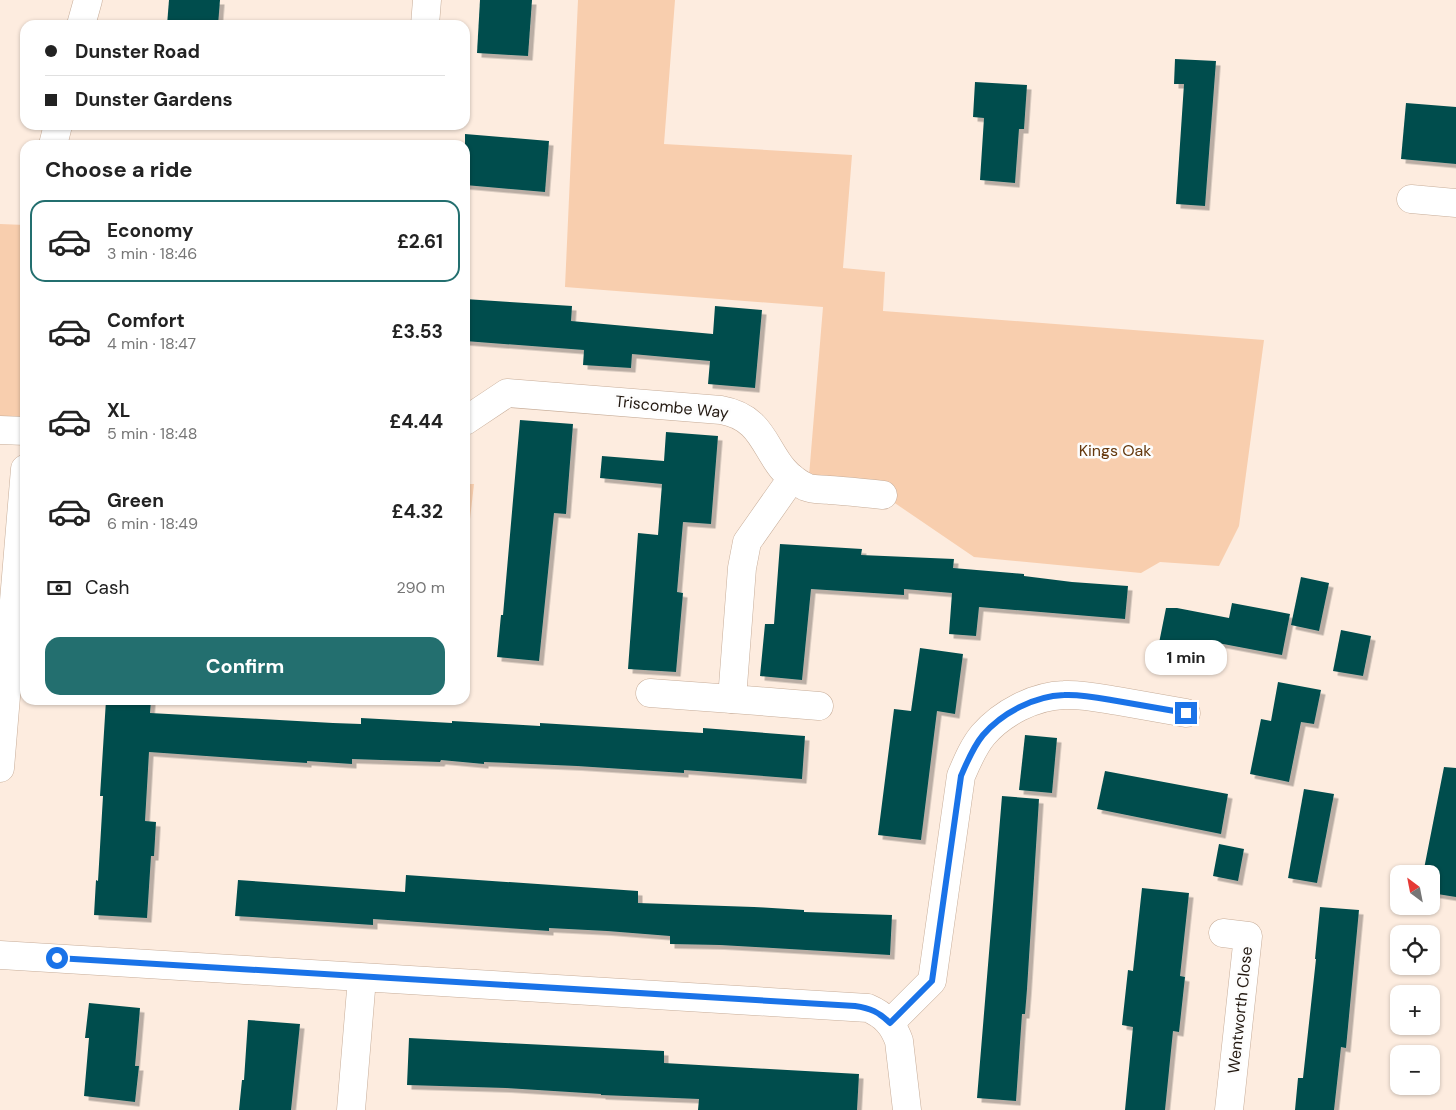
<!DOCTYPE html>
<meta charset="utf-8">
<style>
:root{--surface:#fff;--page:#f2f2f2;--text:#222;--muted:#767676;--line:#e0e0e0;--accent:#236f6f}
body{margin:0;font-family:"DM Sans",sans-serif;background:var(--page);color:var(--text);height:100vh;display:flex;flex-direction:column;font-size:19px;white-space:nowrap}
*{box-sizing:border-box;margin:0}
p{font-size:16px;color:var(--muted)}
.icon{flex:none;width:28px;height:28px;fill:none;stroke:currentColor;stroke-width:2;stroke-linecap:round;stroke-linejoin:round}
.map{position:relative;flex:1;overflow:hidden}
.drawer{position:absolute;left:20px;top:140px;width:450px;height:565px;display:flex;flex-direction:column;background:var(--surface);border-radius:15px;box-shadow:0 1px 4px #0004}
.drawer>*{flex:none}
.banner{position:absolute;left:20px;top:20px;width:450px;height:110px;border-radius:15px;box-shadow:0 1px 4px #0004;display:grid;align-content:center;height:110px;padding:0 25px;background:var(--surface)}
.needle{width:32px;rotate:328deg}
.fabs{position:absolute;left:1390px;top:865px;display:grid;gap:10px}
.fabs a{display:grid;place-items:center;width:50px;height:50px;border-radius:10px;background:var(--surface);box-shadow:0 1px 4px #0004;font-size:25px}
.end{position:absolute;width:22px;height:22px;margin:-11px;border:6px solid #1a73e8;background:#fff;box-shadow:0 0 0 2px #fff}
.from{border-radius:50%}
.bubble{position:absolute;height:35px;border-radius:15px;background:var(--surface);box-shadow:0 1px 4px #0004;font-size:16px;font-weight:700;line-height:35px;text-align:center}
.banner b{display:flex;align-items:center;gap:18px;height:48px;font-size:19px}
.banner b+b{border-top:1px solid var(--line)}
.banner i{width:12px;height:12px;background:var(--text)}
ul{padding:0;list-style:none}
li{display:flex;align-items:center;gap:15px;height:82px;margin:0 10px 8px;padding:0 15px;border:2px solid transparent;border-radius:15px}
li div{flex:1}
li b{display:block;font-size:19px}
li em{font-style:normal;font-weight:700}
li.on{border-color:var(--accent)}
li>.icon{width:45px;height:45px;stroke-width:1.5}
h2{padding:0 25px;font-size:22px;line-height:60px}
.pay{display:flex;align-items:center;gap:12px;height:55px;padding:0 25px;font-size:19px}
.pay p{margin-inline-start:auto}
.button{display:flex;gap:10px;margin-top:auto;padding:10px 25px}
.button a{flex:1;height:58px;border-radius:15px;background:var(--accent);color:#fff;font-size:20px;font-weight:700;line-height:58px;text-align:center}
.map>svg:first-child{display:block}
.green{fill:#f8ceae}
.building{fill:#024e4e;filter:url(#shadow)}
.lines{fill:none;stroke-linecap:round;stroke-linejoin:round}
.minor-casing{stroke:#c7ad99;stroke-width:29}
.tertiary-casing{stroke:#c7ad99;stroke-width:29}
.minor{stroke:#fff;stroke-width:28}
.tertiary{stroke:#fff;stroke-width:28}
.route{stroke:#1a73e8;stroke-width:6}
.labels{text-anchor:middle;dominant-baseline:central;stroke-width:5;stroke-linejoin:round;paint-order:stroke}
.street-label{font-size:16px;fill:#231911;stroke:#fdfdfd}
.park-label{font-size:16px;fill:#65380d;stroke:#fdfdfd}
</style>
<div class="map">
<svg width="1456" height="1110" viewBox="0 0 1456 1110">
<defs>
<filter id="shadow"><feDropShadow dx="4.5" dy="4.5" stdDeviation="0" flood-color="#0004"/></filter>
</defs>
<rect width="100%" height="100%" fill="#fdecdf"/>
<!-- green -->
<g class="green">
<polygon points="578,0 675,0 664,144 852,155 843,268 885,272 883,311 1264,340 1239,526 1219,566 1160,562 1141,573 974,557 883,495 808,488 823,307 565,287"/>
<polygon points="0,224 25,225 25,431 0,430"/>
<polygon points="465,484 474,484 465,563"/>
</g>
<!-- building -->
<g class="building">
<polygon points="169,0 220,0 218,25 167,25"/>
<polygon points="480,0 532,0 528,56 477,53"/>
<polygon points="1175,59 1216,61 1205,206 1176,204 1184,84 1174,84"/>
<polygon points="975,82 1027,85 1024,129 1019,129 1015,183 980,180 984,118 973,117"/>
<polygon points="1406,103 1456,107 1456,164 1401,159"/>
<polygon points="465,134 549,141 545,192 465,185"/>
<polygon points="465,299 572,306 571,321 713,334 715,306 762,310 755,388 708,384 710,361 632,354 631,368 583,365 584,350 465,341"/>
<polygon points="520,420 573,424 566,514 554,513 539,661 497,657 501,615 503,615"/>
<polygon points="666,432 718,436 711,524 683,522 677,592 683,593 676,672 628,669 638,533 658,535 662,484 600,478 602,456 664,461"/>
<polygon points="780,544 862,549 861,555 954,559 953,568 1024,574 1024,576 1072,582 1128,586 1125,619 979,607 976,636 949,634 952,593 904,589 904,595 811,589 802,680 760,676 765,624 774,624"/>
<polygon points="1301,577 1329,583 1319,631 1291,625"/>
<polygon points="1232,603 1290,614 1282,655 1218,643 1215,658 1158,648 1166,608 1177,608 1229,618"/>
<polygon points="1341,630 1371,636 1363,676 1333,671"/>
<polygon points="920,648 963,654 955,714 937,711 921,840 878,835 894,709 911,711"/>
<polygon points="1278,682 1321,690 1314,724 1301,722 1289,782 1250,774 1261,719 1271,721"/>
<polygon points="106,700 151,700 150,713 333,723 361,724 361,718 452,723 452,721 540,726 540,723 703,733 703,728 805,736 802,779 684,770 684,773 577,766 484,762 484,764 441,760 440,762 352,759 352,764 307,761 307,763 149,752 145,821 156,822 154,856 151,856 147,918 94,915 96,880 98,881 103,796 100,796"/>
<polygon points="1025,735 1057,738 1052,793 1019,790"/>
<polygon points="1444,767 1456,768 1456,897 1431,893 1431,874 1423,874"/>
<polygon points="1105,771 1228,794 1221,834 1097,809"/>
<polygon points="1304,789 1334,794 1317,883 1288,878"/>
<polygon points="1002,796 1039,799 1027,989 1025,1014 1022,1014 1016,1101 977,1098"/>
<polygon points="1219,844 1244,849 1238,881 1213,876"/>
<polygon points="406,875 638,891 638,903 754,907 804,910 804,912 892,915 890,955 720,945 670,944 670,936 607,931 549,928 549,931 521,929 373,919 373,925 235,916 238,880 405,892"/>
<polygon points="1142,888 1189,893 1180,976 1185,977 1179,1032 1173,1031 1165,1110 1125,1110 1133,1027 1122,1025 1128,970 1133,971"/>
<polygon points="1320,907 1359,910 1346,1048 1341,1047 1334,1110 1295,1110 1298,1078 1303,1078 1316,959 1315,959"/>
<polygon points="89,1003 140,1008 135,1066 139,1066 135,1102 84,1096 89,1038 85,1038"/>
<polygon points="248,1020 300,1024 291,1110 239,1110 242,1080 244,1080"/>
<polygon points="409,1038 664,1051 664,1063 859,1074 857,1110 698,1110 699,1099 601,1095 601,1094 506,1088 407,1085"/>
</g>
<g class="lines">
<!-- minor casing -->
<g class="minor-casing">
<g id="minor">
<polyline points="425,25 427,0"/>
<polyline points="1411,199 1456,203"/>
<path d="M465,421L507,393L721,410C773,419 762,466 806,487C813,490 822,489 829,490C847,491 865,493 883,495"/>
<polyline points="0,430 25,431"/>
<polyline points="792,478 747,542 742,568 732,699 819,706"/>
<polyline points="650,693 732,699"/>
<polyline points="1223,933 1248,936 1229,1110"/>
<path d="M0,955L868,1008C884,1015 893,1024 899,1041L907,1110"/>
<path d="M890,1023L932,981L961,776C967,762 973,747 983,735C1002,713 1034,696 1064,695C1082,694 1100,698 1118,701C1140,705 1163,709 1186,713"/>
<polyline points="351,1110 362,978"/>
</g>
</g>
<!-- tertiary casing -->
<g class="tertiary-casing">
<g id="tertiary">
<polyline points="81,25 88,0"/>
<polyline points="53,145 58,125"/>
<polyline points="0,768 25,469"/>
</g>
</g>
<!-- minor -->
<use href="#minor" class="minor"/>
<!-- tertiary -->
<use href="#tertiary" class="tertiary"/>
</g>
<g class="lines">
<!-- route -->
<path class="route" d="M57,958L855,1006C870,1008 879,1012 890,1023L932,981L961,776C967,762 973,747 983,735C1002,713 1034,696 1064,695C1082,694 1100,698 1117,701C1140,705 1163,709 1186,713"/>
</g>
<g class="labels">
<!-- street labels -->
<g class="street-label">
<text transform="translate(672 407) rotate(6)">Triscombe Way</text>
<text transform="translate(1240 1010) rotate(-84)">Wentworth Close</text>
</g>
<!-- park labels -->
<g class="park-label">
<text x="1115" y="450">Kings Oak</text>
</g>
</g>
</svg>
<div class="fabs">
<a><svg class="needle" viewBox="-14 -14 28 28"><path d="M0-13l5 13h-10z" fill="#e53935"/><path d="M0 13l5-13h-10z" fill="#767676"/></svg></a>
<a><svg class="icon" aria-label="locate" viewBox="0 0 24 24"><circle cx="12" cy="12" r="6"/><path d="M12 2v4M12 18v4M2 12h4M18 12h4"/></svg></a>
<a>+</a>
<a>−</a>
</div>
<i class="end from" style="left:57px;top:958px"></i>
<i class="end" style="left:1186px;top:713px"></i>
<div class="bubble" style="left:1145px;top:640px;width:82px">1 min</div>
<div class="banner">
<b><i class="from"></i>Dunster Road</b>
<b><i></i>Dunster Gardens</b>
</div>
<section class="drawer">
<h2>Choose a ride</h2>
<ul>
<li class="on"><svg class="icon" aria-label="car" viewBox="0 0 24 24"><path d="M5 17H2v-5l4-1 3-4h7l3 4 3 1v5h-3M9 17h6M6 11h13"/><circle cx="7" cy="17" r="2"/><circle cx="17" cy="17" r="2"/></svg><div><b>Economy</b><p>3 min · 18:46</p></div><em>£2.61</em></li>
<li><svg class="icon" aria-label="car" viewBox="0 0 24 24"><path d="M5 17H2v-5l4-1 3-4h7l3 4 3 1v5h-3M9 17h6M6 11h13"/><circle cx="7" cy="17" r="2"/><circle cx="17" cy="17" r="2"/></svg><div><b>Comfort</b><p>4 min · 18:47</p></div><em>£3.53</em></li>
<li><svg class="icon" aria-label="car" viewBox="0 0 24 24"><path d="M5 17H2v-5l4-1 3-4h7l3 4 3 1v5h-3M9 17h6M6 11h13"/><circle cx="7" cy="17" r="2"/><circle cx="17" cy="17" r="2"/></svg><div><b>XL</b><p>5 min · 18:48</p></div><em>£4.44</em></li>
<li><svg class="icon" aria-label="car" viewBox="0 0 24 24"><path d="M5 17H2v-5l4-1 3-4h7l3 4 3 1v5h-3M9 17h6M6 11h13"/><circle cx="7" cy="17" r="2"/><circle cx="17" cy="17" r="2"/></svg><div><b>Green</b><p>6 min · 18:49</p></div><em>£4.32</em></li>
</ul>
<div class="pay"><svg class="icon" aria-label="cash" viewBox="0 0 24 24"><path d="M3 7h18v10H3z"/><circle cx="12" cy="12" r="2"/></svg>Cash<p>290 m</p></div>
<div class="button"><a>Confirm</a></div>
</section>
</div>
